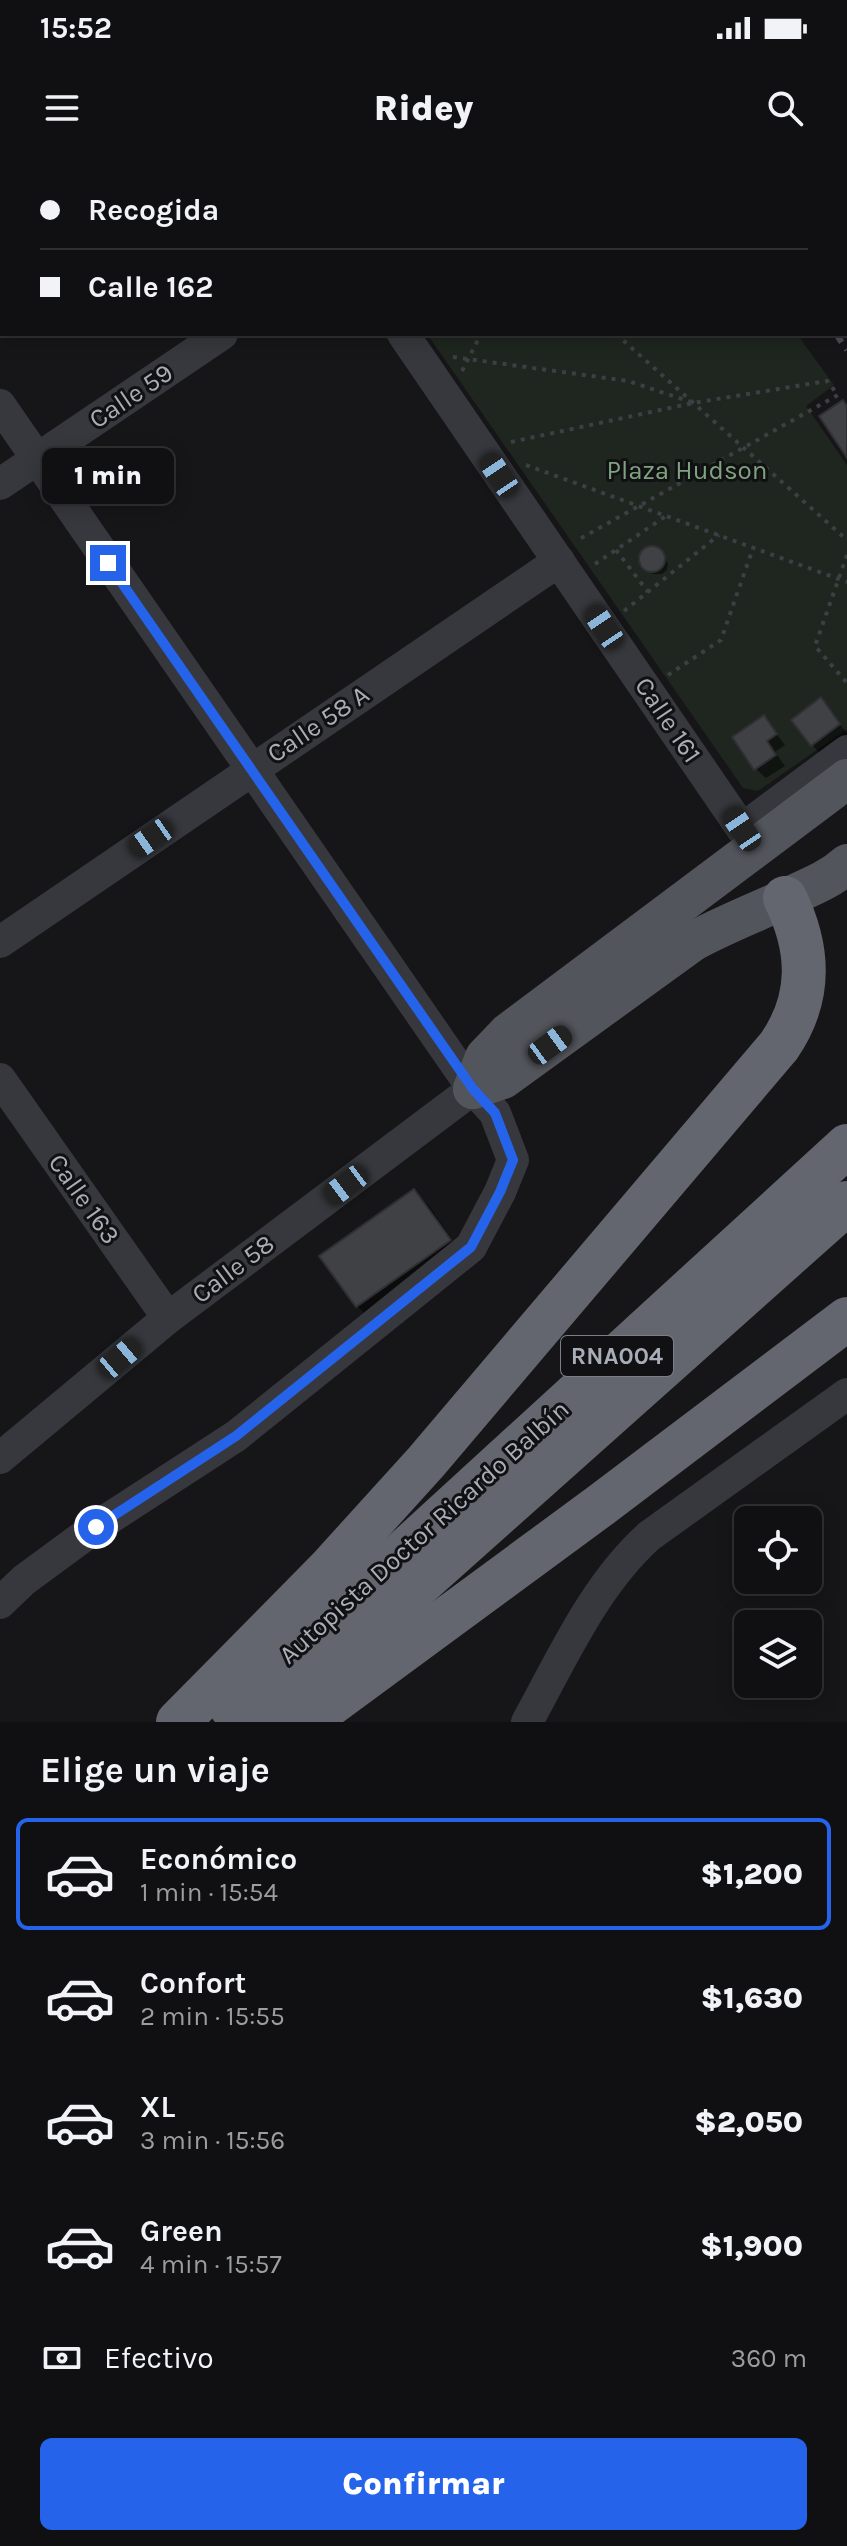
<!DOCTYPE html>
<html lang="es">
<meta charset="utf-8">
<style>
:root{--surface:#101012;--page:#1e1e20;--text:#f1f3f6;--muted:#9c9d9f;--line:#303032;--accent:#2563eb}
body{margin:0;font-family:Karla,sans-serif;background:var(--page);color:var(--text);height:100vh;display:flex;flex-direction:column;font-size:30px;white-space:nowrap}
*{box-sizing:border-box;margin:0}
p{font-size:26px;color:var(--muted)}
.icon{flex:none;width:44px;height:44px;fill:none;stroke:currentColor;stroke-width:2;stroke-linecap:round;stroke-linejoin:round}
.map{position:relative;height:1562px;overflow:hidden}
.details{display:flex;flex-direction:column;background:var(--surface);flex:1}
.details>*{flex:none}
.hud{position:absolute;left:0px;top:0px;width:848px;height:176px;box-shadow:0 4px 20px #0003,0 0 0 2px var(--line);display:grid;align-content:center;height:176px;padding:0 40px;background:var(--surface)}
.controls{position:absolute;left:734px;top:1346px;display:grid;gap:16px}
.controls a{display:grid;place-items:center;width:88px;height:88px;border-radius:12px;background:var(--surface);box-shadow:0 4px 20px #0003,0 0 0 2px var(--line);font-size:40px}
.end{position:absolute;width:36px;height:36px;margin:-18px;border:10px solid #2563eb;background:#fff;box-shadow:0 0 0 4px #fff}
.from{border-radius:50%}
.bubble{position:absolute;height:56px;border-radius:12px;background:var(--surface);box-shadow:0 4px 20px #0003,0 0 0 2px var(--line);font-size:26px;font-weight:800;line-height:56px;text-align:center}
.car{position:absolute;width:24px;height:48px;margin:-24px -12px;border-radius:10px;box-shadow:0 0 6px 2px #0007;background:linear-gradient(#222 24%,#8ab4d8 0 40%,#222 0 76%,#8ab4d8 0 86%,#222 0)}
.hud b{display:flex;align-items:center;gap:28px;height:76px;font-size:30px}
.hud b+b{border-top:2px solid var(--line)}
.hud i{width:20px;height:20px;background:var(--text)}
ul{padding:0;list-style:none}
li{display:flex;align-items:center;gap:24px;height:112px;margin:0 16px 12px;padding:0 24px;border:4px solid transparent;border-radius:12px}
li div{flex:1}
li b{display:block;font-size:30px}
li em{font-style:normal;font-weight:800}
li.selected{border-color:var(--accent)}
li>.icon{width:72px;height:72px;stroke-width:1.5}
h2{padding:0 40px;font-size:36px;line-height:96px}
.pay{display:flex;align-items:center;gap:20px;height:88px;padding:0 40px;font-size:30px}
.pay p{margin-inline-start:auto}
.primary-button{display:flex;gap:16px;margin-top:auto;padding:16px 40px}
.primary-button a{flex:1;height:92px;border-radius:12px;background:var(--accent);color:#fff;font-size:32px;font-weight:800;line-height:92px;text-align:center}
.status{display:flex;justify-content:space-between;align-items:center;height:56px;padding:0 40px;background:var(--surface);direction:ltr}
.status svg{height:22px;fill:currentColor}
header{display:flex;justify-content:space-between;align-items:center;height:104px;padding:0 40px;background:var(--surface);font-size:36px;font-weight:800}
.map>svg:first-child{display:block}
.green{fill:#1e261f}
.shadow{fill:#0007}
.building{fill:#404145;stroke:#303034;stroke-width:2}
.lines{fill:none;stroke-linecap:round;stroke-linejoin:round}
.path{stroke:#3d3f44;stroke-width:4;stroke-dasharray:4 6;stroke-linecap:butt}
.minor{stroke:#37383d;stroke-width:32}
.major{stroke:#53555c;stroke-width:40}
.highway{stroke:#63666e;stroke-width:44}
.rail{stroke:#4a4c52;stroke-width:6;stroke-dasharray:10 8;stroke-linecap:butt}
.route{stroke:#2563eb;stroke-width:10}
.labels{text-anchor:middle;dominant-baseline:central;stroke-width:6;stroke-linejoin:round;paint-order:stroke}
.shield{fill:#111113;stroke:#7b7e86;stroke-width:2}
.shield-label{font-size:24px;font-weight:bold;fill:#a8adb8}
.street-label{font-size:26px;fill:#a8adb8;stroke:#111113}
.park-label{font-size:26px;fill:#7fa381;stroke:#111113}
</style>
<div class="status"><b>15:52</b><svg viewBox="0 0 49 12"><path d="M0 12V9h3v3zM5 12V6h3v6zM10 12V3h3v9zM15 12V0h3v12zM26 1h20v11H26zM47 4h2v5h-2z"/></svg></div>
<header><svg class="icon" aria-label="menu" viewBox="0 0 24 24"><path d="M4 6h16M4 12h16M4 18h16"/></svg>Ridey<svg class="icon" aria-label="search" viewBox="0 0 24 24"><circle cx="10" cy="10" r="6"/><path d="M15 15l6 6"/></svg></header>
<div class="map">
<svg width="847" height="1562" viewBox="0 0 847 1562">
<rect width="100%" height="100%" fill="#161618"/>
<!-- green -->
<g class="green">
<polygon points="305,0 674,0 675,2 307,2"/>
<polygon points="427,174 797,174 834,225 806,246 847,305 847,569 758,631 743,628"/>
</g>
<!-- shadow -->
<g class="shadow">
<polygon points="649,389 656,390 668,403 667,410 662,414 652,414 642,403 642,396"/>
<polygon points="820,540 847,573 847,576 822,595 812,585"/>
<polygon points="764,557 785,585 775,592 785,606 766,618 756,609"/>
<polygon points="414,1031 429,1046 464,1096 372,1161 357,1146"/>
</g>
<!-- building -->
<g class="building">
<polygon points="843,240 847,246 847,298 819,256"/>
<circle cx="652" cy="399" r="13"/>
<polygon points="821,537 840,564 811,586 791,560"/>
<polygon points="764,555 777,574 767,581 776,595 754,610 732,577"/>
<polygon points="414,1029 451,1080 356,1147 319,1096"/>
</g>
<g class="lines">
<!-- path -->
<g class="path">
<polyline points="408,0 424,2"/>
<polyline points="538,2 547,0"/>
<polyline points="566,2 567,0"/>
<polyline points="616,174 847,380"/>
<polyline points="453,197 628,221 691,242"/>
<polyline points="462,211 481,174"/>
<polyline points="511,282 693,243 827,221 838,235 576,381"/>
<polyline points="526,305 847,422"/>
<polyline points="616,390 648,432"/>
<polyline points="847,395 815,486 847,523"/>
<polyline points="595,404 666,356"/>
<polyline points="624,451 719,375"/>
<polyline points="668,515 721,480 753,388"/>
</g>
<!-- minor -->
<g class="minor">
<polyline points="284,0 285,2"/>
<polyline points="403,174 742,669 847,591"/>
<polyline points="0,245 473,929 495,953 513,1000 500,1032 471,1087 236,1276 96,1367 24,1420 0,1443"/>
<polyline points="0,324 222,174"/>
<polyline points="0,782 559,401"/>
<polyline points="0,919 168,1158"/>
<polyline points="0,1298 168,1158 473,929"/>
<path d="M527,1562C563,1497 594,1426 649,1376L847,1234"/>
</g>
<!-- major -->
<g class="major">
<polyline points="473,929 485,897 508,873 847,619"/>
<path d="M473,929L503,919L692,782C721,766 752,754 782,740C806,728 827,722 847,704"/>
</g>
<!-- highway -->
<g class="highway">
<polyline points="231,1547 387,1407 847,986"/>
<path d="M178,1562L329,1409L426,1302L779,886C812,838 810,789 785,738"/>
<polyline points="265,1562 847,1043"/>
<polyline points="306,1562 601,1345 847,1159"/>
</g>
<!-- rail -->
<g class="rail">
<polyline points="717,0 719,2"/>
<polyline points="734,0 735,2"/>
<polyline points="846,163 847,164"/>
<polyline points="836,174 847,190"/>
</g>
</g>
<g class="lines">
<!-- route -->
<polyline class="route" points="96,1367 236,1276 471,1087 500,1032 513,1000 495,953 473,929 108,403"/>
</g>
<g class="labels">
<!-- shield labels -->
<rect class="shield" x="561" y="1176" width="112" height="40" rx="6"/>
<g class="shield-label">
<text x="617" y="1196">RNA004</text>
</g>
<!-- street labels -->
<g class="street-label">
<text transform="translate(131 236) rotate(-34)">Calle 59</text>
<text transform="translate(668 560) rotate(56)">Calle 161</text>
<text transform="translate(318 564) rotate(-34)">Calle 58 A</text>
<text transform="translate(84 1039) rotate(55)">Calle 163</text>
<text transform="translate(233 1109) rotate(-37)">Calle 58</text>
<text transform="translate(424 1372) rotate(-42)">Autopista Doctor Ricardo Balbín</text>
</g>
<!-- park labels -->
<g class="park-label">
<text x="687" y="310">Plaza Hudson</text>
</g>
</g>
</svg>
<div class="controls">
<a><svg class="icon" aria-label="locate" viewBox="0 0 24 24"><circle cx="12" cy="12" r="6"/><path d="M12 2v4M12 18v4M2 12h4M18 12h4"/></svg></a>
<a><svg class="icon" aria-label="layers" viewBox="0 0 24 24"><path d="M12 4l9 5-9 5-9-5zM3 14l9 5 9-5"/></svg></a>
</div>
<i class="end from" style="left:96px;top:1367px"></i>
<i class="end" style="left:108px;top:403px"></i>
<div class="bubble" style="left:42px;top:288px;width:132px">1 min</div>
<i class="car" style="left:499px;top:315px;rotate:326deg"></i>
<i class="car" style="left:604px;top:467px;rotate:326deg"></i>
<i class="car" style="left:742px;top:669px;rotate:326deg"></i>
<i class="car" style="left:151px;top:678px;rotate:235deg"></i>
<i class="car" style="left:550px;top:885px;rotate:54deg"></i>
<i class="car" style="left:346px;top:1025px;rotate:233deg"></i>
<i class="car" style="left:120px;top:1198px;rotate:50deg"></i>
<div class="hud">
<b><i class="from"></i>Recogida</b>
<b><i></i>Calle 162</b>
</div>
</div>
<section class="details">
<h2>Elige un viaje</h2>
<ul>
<li class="selected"><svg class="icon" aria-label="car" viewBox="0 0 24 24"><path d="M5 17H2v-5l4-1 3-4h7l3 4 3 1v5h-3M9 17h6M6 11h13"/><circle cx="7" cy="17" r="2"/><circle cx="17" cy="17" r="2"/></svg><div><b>Económico</b><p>1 min · 15:54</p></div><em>$1,200</em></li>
<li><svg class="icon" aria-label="car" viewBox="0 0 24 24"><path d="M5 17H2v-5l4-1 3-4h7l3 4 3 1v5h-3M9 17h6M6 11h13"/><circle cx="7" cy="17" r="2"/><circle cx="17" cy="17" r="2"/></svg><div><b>Confort</b><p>2 min · 15:55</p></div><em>$1,630</em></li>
<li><svg class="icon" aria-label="car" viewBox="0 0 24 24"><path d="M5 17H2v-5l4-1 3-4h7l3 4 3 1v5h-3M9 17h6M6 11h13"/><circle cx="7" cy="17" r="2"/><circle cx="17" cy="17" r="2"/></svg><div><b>XL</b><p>3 min · 15:56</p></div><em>$2,050</em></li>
<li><svg class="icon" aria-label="car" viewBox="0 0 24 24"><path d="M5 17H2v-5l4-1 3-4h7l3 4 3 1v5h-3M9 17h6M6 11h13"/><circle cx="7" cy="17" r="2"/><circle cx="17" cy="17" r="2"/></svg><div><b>Green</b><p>4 min · 15:57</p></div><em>$1,900</em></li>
</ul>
<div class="pay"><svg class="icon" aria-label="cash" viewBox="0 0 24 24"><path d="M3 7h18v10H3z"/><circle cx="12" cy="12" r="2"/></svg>Efectivo<p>360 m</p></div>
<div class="primary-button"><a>Confirmar</a></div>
</section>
